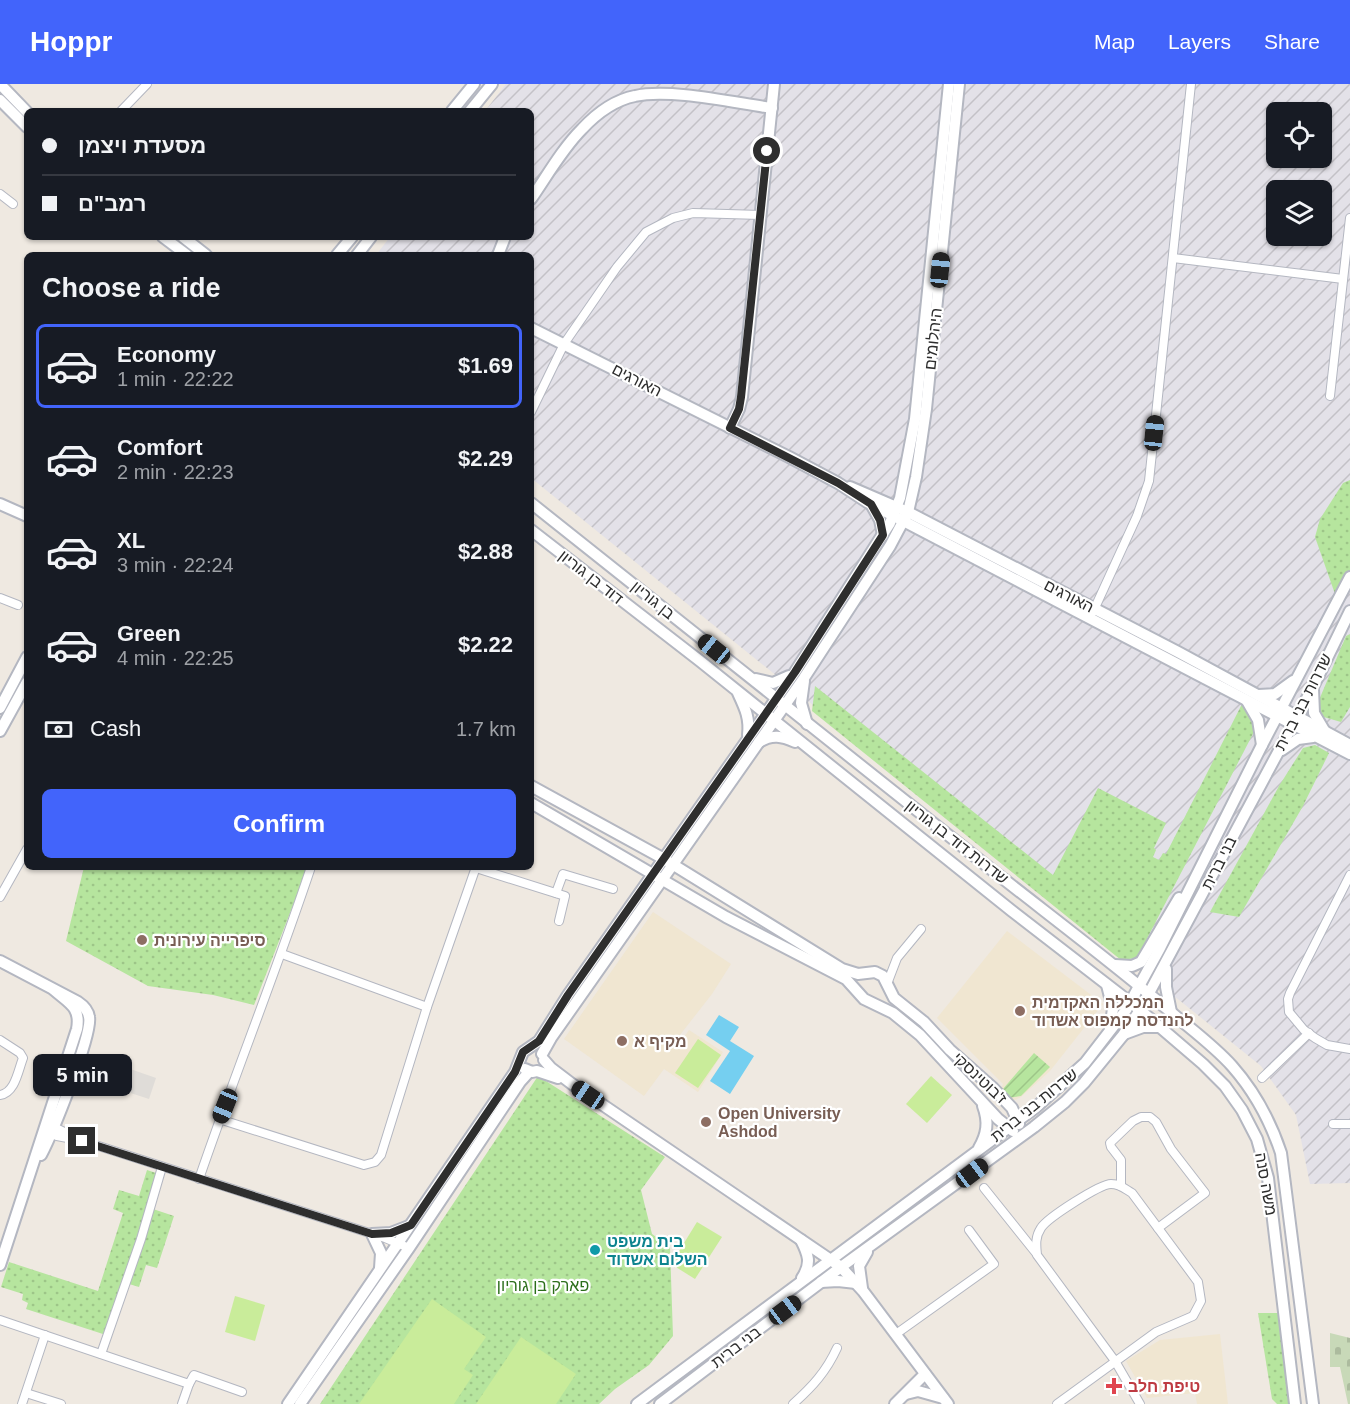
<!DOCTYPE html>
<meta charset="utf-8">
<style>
:root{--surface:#171b24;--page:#20242c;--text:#f1f3f6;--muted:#9ea1a6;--line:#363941;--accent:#4264fb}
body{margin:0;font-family:Arial,"Noto Sans Hebrew",sans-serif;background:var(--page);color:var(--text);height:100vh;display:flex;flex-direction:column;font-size:22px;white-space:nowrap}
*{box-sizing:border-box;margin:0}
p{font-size:20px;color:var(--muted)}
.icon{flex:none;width:33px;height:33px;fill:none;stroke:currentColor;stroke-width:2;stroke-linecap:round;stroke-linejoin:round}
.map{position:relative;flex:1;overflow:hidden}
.side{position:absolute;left:24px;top:168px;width:510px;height:618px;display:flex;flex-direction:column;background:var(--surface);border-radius:9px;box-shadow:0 2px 4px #0004}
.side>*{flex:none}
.guide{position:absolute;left:24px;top:24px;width:510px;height:132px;border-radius:9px;box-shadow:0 2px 4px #0004;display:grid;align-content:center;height:132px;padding:0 18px;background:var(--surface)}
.buttons{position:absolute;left:1266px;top:18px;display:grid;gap:12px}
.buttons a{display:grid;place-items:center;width:66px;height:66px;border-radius:9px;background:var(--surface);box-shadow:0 2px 4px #0004;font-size:30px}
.end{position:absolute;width:27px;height:27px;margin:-14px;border:8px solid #2e2e2e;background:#fff;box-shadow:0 0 0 3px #fff}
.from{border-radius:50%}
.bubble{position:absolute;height:42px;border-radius:9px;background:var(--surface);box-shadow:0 2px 4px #0004;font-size:20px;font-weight:800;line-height:42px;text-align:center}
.car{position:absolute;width:18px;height:36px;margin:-18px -9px;border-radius:8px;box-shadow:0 0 4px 2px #0007;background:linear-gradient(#222 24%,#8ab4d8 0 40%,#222 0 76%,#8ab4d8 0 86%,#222 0)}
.guide b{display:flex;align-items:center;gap:21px;height:57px;font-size:22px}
.guide b+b{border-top:2px solid var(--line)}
.guide i{width:15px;height:15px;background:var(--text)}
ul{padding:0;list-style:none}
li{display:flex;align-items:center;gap:18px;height:84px;margin:0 12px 9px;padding:0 6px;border:3px solid transparent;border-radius:9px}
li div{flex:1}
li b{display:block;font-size:22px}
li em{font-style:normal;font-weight:800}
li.active{border-color:var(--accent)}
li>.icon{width:54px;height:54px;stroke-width:1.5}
h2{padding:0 18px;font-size:27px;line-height:72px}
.pay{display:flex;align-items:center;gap:15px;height:66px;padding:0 18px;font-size:22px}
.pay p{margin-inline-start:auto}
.primary-button{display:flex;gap:12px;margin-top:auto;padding:12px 18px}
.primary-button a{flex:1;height:69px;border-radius:9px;background:var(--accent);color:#fff;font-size:24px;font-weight:800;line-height:69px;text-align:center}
header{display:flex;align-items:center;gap:36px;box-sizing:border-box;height:84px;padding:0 30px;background:var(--accent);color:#fff}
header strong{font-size:28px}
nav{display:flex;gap:33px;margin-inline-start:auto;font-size:21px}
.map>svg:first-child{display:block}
.industrial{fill:url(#industrial-furrows);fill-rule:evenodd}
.education{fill:#f0e6d1}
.grass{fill:url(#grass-dots)}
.cemetery{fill:url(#cemetery-stones)}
.garden{fill:url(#garden-furrows)}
.pitch{fill:#c9ec9a}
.plaza{fill:#dfdcd8}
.water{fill:#75cff0}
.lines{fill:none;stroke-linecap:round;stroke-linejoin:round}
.street-casing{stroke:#b4b7c1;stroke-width:10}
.secondary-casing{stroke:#b4b7c1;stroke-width:14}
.street{stroke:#fff;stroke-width:8}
.secondary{stroke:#fff;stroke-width:10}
.route{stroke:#2e2e2e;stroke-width:8}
.education-dot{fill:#8d6e63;stroke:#fff;stroke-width:2}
.culture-dot{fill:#0f9aa8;stroke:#fff;stroke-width:2}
.health-dot{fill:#e0444e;stroke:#fff;stroke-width:2}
.labels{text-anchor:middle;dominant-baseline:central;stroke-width:4.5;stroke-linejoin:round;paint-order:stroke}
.street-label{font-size:16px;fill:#2e2e2e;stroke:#fff}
.education-label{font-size:16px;font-weight:bold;fill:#785e54;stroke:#fff;text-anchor:start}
.culture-label{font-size:16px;font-weight:bold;fill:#0d838f;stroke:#fff;text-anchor:start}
.park-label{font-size:16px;fill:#2c6e1b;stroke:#fff}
.health-label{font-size:16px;font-weight:bold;fill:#be3a42;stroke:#fff;text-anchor:start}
</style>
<header>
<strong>Hoppr</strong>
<nav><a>Map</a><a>Layers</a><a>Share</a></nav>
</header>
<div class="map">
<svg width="1350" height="1320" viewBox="0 0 1350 1320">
<defs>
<pattern id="industrial-furrows" width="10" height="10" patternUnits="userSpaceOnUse" patternTransform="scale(1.5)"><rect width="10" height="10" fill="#e3e1e8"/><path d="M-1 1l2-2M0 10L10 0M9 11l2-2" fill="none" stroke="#c3c1c7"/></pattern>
<pattern id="grass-dots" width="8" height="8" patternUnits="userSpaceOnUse" patternTransform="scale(1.5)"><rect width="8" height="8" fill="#b6e59e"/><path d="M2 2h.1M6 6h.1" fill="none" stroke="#9dc588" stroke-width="1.8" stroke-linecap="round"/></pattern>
<pattern id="cemetery-stones" width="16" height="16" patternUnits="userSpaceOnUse" patternTransform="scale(1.5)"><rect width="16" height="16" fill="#c8d9b8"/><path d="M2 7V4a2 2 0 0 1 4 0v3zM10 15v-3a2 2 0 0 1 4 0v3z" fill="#acbb9e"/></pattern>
<pattern id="garden-furrows" width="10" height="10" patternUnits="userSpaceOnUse" patternTransform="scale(1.5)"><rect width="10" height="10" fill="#b6e59e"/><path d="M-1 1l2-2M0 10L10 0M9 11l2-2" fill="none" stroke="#9dc588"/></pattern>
</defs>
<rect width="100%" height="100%" fill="#efe9e1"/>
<!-- industrial -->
<path class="industrial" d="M506,0H1350V1099L1310,1100L1296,1031L1261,982L531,394V171H376L390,153H531V27H485ZM1276,28H1322V74H1276ZM1276,106H1322V152H1276Z"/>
<!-- education -->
<g class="education">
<polygon points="653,828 731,880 712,910 676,956 680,959 689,946 723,968 698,1008 664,985 644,1012 564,955"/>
<polygon points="1007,847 1103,920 1050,987 1021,1013 1015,1016 1007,1015 1000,1006 1003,1000 937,934"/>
<polygon points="1220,1250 1228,1320 1197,1320 1195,1309 1147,1314 1126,1277 1160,1256"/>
</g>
<!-- grass -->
<g class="grass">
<polygon points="1350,396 1350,493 1344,506 1335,510 1315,453 1320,435 1343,399"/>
<polygon points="1350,550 1350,623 1341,638 1320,632 1319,616 1346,552"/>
<polygon points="815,602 1053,791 1098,704 1166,739 1154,764 1156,766 1153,773 1159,776 1163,769 1166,770 1242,620 1249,625 1256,644 1137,874 1121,876 812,627"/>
<polygon points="1315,661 1329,669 1303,722 1239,833 1210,828 1279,702 1303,664"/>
<polygon points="84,783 308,783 254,921 213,911 148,902 66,857"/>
<polygon points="538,992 665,1073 641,1106 652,1150 670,1163 673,1252 649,1281 615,1305 599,1320 320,1320"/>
<polygon points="147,1086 159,1090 106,1251 26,1225 28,1219 22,1216 23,1210 1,1203 9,1178 98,1207 123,1129 113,1125 119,1106 139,1112"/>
<polygon points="153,1125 174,1132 157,1184 146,1181 139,1203 129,1200"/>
<polygon points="1258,1229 1279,1229 1290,1320 1277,1320 1272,1315"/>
</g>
<!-- cemetery -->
<polygon class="cemetery" points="1330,1249 1350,1254 1350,1320 1348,1320 1340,1283 1330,1283"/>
<!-- garden -->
<polygon class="garden" points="1034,969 1050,983 1021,1012 1008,1014 1002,1006"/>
<!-- pitch -->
<g class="pitch">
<polygon points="698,955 721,971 698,1004 675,989"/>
<polygon points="931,992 952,1011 927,1039 906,1020"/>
<polygon points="697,1138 722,1153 695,1195 671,1180"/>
<polygon points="235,1212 265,1221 255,1257 225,1248"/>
<polygon points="432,1215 486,1253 464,1285 473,1291 454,1320 359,1320"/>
<polygon points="521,1253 576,1290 556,1320 476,1320"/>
</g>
<!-- plaza -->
<polygon class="plaza" points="116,980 156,994 149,1015 109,1002"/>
<!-- water -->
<polygon class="water" points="719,931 739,943 730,957 754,972 730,1010 710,997 730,967 706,951"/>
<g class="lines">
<!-- street casing -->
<g class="street-casing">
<g id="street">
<polyline points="121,27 147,0"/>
<polyline points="0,110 13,120"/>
<polyline points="1173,174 1343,195"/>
<polyline points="1330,312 1350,134"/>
<polyline points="531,328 564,260 617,183 646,148 673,134 693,129 761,131"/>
<polyline points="0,514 18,521"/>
<polyline points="1093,528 1137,432 1149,397 1191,0"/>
<polyline points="476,784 565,812 559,837"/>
<polyline points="1350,791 1290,909 1288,915 1289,928 1304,946 1315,954 1327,961 1350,965"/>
<polyline points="556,809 563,790 613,805"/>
<polyline points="0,813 27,765"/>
<polyline points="282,870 427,923"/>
<polyline points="887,900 897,874 921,845"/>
<path d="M0,956L20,969L23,974C18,987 15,1009 0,1011"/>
<polyline points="1262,994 1309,949"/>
<polyline points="219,1035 364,1081 375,1078 381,1071 427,923 476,783"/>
<polyline points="1333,1040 1350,1040"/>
<polyline points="48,1044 54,1043 79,1055"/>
<polyline points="48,1048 57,1052 83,1057 385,1154 409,1164"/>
<path d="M199,1095C235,990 276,888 311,783"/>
<polyline points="1121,1102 1121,1076 1111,1063 1110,1059 1133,1037 1141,1033 1150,1033 1156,1038 1171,1065 1205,1109 1158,1144"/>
<polyline points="984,1104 1036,1169"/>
<polyline points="0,1236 189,1300 194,1291 242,1308"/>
<polyline points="896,1250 994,1180 969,1146"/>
<polyline points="101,1270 141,1155 162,1083"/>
<polyline points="26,1309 61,1320"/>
<polyline points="22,1320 45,1251"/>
<polyline points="182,1320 189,1300"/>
<path d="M793,1320C812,1303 826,1288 837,1264"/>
<path d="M1057,1320L1156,1248L1193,1232L1201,1217L1198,1198L1132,1109C1125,1105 1120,1100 1111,1100C1100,1100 1047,1134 1041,1144C1035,1153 1036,1161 1037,1171L1115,1277L1140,1320"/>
</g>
</g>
<!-- secondary casing -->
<g class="secondary-casing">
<g id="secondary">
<polyline points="0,0 27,28"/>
<polyline points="0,16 27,43"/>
<polyline points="452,27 474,0"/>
<polyline points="470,27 492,0"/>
<path d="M531,115C547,92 562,65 582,45C596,30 615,16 635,12C670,4 735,19 772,24"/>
<polyline points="163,153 187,171"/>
<polyline points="183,153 206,171"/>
<polyline points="337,171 352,153"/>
<polyline points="357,171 371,153"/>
<polyline points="498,171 505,153"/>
<polyline points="531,244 789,373 838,399 867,418 1350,670"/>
<polyline points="730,344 739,325 742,313 774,0"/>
<polyline points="850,403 908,428 1178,568 1350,661"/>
<path d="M531,419C684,540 835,662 987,782C1049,831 1112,878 1172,929C1192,946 1214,962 1232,982C1255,1008 1270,1036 1281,1069L1313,1320"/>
<polyline points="0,420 27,432"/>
<polyline points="871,420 880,436 883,451"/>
<polyline points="531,446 700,577 1012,827 1140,926 1203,980 1225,1002 1242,1026 1257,1055 1268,1094 1295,1320"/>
<polyline points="756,595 773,599 789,592"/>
<polyline points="804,597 801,619 807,640"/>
<polyline points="1313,605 1314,629 1324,646"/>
<path d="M738,609C745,624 750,634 748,651"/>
<polyline points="1259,611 1275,610 1293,597"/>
<polyline points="1247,617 1258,636 1262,661"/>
<polyline points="0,624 27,573"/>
<polyline points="0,647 27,598"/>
<path d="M759,658C772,650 782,652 795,658"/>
<polyline points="1282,666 1298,655 1313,653"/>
<polyline points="531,702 664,775 842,885 858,890 875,888 883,892 894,914 924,938 950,966 993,1004 1012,1024 1019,1040"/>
<polyline points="531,719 726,833 846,895 864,915 893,929 920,951 998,1035 1013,1047"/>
<path d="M0,877L78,918C84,922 88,926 89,933C93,950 51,1052 41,1071"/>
<polyline points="1115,881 1132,882 1141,878 1179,814"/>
<polyline points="1166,885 1166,903 1171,928"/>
<polyline points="1107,901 1113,925 1110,944"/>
<polyline points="1124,950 1143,943 1160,943"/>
<polyline points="542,970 551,954 804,594 890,462 908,428 916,393 926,325 959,0"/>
<polyline points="544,976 551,984 572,1000 841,1183 863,1207 948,1320"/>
<polyline points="525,985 532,988 537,987 558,994"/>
<path d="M979,1064C987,1050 989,1038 983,1022"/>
<path d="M801,1156C808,1170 812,1179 802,1194"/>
<path d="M0,1181L77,945C81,923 69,919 54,906"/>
<polyline points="380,1184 381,1169 372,1150 391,1149 409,1142"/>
<polyline points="821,1198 838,1197 856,1199"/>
<polyline points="862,1204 859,1182 867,1168"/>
<polyline points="906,1310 918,1307 943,1314"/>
<polyline points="288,1320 515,988 523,968 539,957 568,911 795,588 890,439 900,414 915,335 949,0"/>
<polyline points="300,1320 409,1164 520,998 529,988"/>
<polyline points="637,1320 1035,1024 1085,979 1126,926 1160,864 1262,661 1350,493"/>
<polyline points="660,1320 841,1183 1034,1043 1065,1018 1084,999 1124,950 1140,926 1313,603 1350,527"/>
<polyline points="895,1320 925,1290"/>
</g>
</g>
<!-- street -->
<use href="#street" class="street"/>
<!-- secondary -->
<use href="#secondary" class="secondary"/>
</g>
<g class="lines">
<!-- route -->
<polyline class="route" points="82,1057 372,1150 391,1149 411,1141 515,988 523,968 539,957 568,911 795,588 883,451 880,436 871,420 838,399 730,344 739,325 741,313 767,67"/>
</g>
<!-- markers -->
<g class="education-dot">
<circle cx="142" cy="856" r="6"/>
<circle cx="1020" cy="927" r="6"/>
<circle cx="622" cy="957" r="6"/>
<circle cx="706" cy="1038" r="6"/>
</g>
<circle class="culture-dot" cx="595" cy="1166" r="6"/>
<path class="health-dot" d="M1111 1293h6v6h6v6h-6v6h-6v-6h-6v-6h6z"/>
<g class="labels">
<!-- street labels -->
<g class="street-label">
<text transform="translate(933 255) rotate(-84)">היהלומים</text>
<text transform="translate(637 296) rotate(27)">האורגים</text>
<text transform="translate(591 493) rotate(38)">דוד בן גוריון</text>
<text transform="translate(1069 512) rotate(27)">האורגים</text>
<text transform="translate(653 516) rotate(39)">בן גוריון</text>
<text transform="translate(1303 618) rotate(-63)">שדרות בני ברית</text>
<text transform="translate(957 758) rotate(38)">שדרות דוד בן גוריון</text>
<text transform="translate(1219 779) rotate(-63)">בני ברית</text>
<text transform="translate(980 994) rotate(43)">ז'בוטינסקי</text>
<text transform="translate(1034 1021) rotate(-39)">שדרות בני ברית</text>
<text transform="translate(1266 1100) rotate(80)">משה סנה</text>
<text transform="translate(736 1263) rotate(-37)">בני ברית</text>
</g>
<!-- education labels -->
<g class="education-label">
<text x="154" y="856">סיפרייה עירונית</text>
<text x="1032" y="918">המכללה האקדמית<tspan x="1032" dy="18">להנדסה קמפוס אשדוד</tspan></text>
<text x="634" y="957">מקיף א</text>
<text x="718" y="1029">Open University<tspan x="718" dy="18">Ashdod</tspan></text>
</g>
<!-- culture labels -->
<g class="culture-label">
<text x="607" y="1157">בית משפט<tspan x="607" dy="18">השלום אשדוד</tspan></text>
</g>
<!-- park labels -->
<g class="park-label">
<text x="543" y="1201">פארק בן גוריון</text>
</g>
<!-- health labels -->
<g class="health-label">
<text x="1128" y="1302">טיפת חלב</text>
</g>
</g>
</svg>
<div class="buttons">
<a><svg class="icon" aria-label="locate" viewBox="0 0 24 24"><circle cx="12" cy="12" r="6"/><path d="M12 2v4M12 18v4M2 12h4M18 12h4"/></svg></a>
<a><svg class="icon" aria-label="layers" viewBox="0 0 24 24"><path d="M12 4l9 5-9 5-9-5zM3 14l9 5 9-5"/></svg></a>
</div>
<i class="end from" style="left:767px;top:67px"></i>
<i class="end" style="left:82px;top:1057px"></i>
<div class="bubble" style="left:33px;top:970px;width:99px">5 min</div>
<i class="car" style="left:940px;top:186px;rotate:6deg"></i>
<i class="car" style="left:1154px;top:349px;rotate:6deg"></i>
<i class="car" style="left:714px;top:565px;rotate:309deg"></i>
<i class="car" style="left:588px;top:1011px;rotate:304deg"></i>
<i class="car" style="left:225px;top:1022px;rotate:202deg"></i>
<i class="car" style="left:972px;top:1089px;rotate:53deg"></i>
<i class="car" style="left:785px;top:1226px;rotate:53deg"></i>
<div class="guide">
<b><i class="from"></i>מסעדת ויצמן</b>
<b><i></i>רמב&quot;ם</b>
</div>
<section class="side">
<h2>Choose a ride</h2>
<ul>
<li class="active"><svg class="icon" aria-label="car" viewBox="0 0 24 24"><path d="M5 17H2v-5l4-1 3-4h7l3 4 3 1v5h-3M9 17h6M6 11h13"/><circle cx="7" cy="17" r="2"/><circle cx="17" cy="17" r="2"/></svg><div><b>Economy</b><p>1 min · 22:22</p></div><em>$1.69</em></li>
<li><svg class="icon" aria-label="car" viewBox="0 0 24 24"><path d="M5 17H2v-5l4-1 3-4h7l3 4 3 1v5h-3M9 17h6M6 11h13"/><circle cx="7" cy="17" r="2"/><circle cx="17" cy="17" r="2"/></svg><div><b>Comfort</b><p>2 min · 22:23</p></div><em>$2.29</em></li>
<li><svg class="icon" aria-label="car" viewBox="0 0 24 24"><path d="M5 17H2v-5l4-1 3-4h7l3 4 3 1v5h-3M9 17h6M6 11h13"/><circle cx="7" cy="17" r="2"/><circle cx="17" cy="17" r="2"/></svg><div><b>XL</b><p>3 min · 22:24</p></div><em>$2.88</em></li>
<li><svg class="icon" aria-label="car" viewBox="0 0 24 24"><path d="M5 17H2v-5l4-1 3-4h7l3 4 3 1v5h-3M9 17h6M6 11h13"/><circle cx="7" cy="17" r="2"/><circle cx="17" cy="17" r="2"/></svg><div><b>Green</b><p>4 min · 22:25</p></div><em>$2.22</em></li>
</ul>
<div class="pay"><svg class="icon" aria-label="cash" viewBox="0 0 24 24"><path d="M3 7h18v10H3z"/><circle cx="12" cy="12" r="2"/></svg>Cash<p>1.7 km</p></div>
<div class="primary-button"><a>Confirm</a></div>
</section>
</div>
